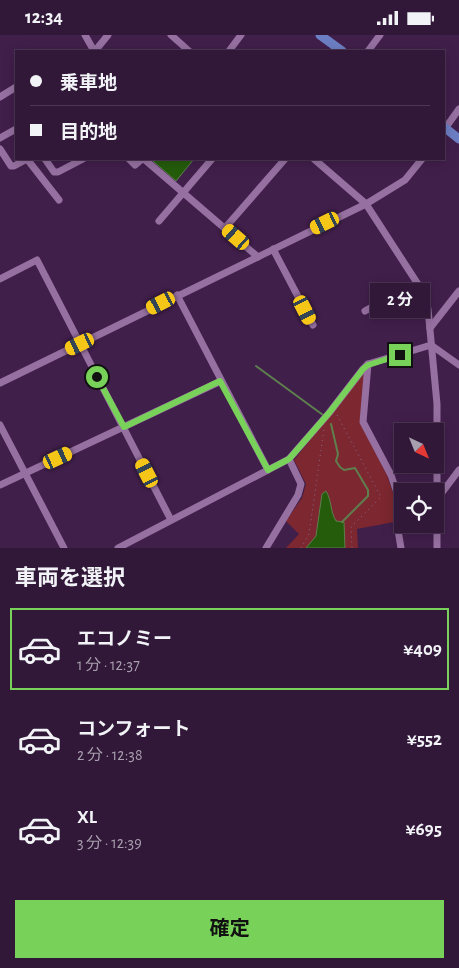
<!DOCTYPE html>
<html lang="ja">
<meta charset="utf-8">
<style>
:root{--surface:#311738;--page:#3d2443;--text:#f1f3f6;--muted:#a89fae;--line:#4c3653;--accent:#78d259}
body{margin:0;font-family:"Alegreya Sans","Noto Sans JP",sans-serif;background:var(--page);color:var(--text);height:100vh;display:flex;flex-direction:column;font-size:19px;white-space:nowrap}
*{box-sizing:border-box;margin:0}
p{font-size:16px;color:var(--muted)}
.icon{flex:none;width:28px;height:28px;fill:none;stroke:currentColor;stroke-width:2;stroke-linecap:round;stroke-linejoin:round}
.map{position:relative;height:513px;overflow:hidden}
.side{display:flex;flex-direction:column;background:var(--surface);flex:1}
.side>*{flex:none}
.banner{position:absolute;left:15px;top:15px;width:430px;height:110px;border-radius:0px;box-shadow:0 2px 12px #0003,0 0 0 1px var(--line);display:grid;align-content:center;height:110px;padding:0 15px;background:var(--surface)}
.needle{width:32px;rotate:137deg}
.buttons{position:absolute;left:394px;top:388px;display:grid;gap:10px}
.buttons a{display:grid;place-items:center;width:50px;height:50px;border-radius:0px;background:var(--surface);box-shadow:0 2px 12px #0003,0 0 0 1px var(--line);font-size:25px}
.end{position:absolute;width:22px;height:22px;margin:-11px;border:6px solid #78d259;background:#111;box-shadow:0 0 0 2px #111}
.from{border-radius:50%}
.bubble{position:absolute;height:35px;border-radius:0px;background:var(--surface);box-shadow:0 2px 12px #0003,0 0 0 1px var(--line);font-size:16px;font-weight:700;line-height:35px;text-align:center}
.car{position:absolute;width:15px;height:30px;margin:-15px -8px;border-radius:6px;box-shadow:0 0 4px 1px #0007;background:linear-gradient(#f5c518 24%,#345 0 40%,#f5c518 0 76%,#345 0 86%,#f5c518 0)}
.banner b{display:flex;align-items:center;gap:18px;height:48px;font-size:19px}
.banner b+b{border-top:1px solid var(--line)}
.banner i{width:12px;height:12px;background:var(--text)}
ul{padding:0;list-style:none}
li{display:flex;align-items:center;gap:15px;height:82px;margin:0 10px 8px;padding:0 5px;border:2px solid transparent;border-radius:0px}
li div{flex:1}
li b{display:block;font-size:19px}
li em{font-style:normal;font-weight:700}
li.active{border-color:var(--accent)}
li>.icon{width:45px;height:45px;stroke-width:1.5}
h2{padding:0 15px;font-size:22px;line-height:60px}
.button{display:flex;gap:10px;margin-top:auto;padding:10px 15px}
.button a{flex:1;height:58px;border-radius:0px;background:var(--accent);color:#111;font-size:20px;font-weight:700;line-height:58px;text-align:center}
.status{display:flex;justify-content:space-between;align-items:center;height:35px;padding:0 25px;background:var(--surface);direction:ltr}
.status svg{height:14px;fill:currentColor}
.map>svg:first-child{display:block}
.green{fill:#7d2730}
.water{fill:#245c0b;stroke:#5e7f4e}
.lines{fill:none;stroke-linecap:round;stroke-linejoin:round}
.stream{stroke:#5e7f4e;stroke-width:2}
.path{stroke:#86698e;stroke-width:1;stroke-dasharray:1 4;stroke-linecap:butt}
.minor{stroke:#9670a1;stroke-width:7}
.major{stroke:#6d7fc4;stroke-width:9}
.route{stroke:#78d259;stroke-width:6}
</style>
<div class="status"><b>12:34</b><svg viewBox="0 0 49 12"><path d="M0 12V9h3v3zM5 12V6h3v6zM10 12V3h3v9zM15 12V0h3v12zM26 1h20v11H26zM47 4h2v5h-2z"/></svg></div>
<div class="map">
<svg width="459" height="513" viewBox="0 0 459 513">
<rect width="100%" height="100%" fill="#411f4b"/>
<!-- green -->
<polygon class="green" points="366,335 361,390 387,440 395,464 394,487 357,494 358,513 286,513 299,499 286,486 302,463 306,449 294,425"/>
<!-- water -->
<g class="water">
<polygon points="154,124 194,124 176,146 153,126"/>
<path d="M326,456C332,466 330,476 336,486L344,487L345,513H306L316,501L322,459Z"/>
</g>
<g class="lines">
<!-- stream -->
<g class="stream">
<polyline points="256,331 323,380"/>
<polyline points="331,389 338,419 336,426 340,432 344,435 355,433 368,455 368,461 342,487"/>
</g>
<!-- path -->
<g class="path">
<polyline points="337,380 381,462 351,492 352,513"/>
<polyline points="301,513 309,499 324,394"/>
</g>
<!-- minor -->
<g class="minor">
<polyline points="85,0 94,16"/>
<polyline points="171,0 189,16"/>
<polyline points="95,16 108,0"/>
<polyline points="229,16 241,0"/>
<polyline points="368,16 380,0"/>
<polyline points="0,62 16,52"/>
<polyline points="444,95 459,74"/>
<polyline points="0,103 16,94"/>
<polyline points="0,114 11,131 14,131 27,124"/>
<polyline points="27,124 59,165"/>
<polyline points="45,124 54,137 58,137 83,124"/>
<polyline points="129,124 135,130 142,124"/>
<polyline points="144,124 258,222"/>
<polyline points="314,124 366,169 423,257 428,274 437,369 437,513"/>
<polyline points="159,186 212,124"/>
<polyline points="225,193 285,124"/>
<polyline points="273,214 313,290"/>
<polyline points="0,244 37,225 171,485"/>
<polyline points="177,260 268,435"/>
<polyline points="365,276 389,262 418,250"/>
<polyline points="430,293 459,256"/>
<polyline points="368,329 363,387 391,440 399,464 397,489 401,513"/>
<polyline points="0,348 366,169 405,145 422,124"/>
<polyline points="0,390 64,513"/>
<polyline points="0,450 221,346"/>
<polyline points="438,463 459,435"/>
<polyline points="118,513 289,424 329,378 363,334 368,329 431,310 459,330"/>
<polyline points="266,513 298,460 301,449 289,424"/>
</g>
<!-- major -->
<g class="major">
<polyline points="320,0 342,16"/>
<polyline points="444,92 459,104"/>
</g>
</g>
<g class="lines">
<!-- route -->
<polyline class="route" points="97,342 124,392 220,346 268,435 289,424 329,378 363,334 368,330 400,320"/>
</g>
</svg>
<div class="buttons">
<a><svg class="needle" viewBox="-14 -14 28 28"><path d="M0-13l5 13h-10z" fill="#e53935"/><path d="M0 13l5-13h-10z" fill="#a89fae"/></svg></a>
<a><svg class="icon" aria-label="locate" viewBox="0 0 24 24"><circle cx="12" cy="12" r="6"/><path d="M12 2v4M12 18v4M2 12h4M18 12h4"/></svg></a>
</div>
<i class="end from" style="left:97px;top:342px"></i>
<i class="end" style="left:400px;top:320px"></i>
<div class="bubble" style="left:370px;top:248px;width:60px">2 分</div>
<i class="car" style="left:325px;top:188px;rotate:244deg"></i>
<i class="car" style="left:236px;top:202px;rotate:311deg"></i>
<i class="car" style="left:161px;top:268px;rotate:243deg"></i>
<i class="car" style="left:305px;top:275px;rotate:153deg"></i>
<i class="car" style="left:80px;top:309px;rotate:244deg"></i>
<i class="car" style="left:58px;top:423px;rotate:65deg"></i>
<i class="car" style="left:147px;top:438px;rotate:333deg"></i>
<div class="banner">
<b><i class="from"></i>乗車地</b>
<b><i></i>目的地</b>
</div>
</div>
<section class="side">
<h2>車両を選択</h2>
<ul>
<li class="active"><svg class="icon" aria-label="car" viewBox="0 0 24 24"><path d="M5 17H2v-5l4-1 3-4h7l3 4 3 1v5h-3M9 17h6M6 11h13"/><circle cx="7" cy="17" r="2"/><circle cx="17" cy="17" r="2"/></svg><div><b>エコノミー</b><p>1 分 · 12:37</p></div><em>¥409</em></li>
<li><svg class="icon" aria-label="car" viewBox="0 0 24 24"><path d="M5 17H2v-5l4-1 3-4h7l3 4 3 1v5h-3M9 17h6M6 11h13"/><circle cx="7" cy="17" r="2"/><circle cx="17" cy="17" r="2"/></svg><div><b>コンフォート</b><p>2 分 · 12:38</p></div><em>¥552</em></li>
<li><svg class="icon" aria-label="car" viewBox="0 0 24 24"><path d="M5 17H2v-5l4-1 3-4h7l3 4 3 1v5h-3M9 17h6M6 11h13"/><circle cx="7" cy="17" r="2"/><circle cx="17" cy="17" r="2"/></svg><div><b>XL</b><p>3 分 · 12:39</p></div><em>¥695</em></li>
</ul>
<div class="button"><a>確定</a></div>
</section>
